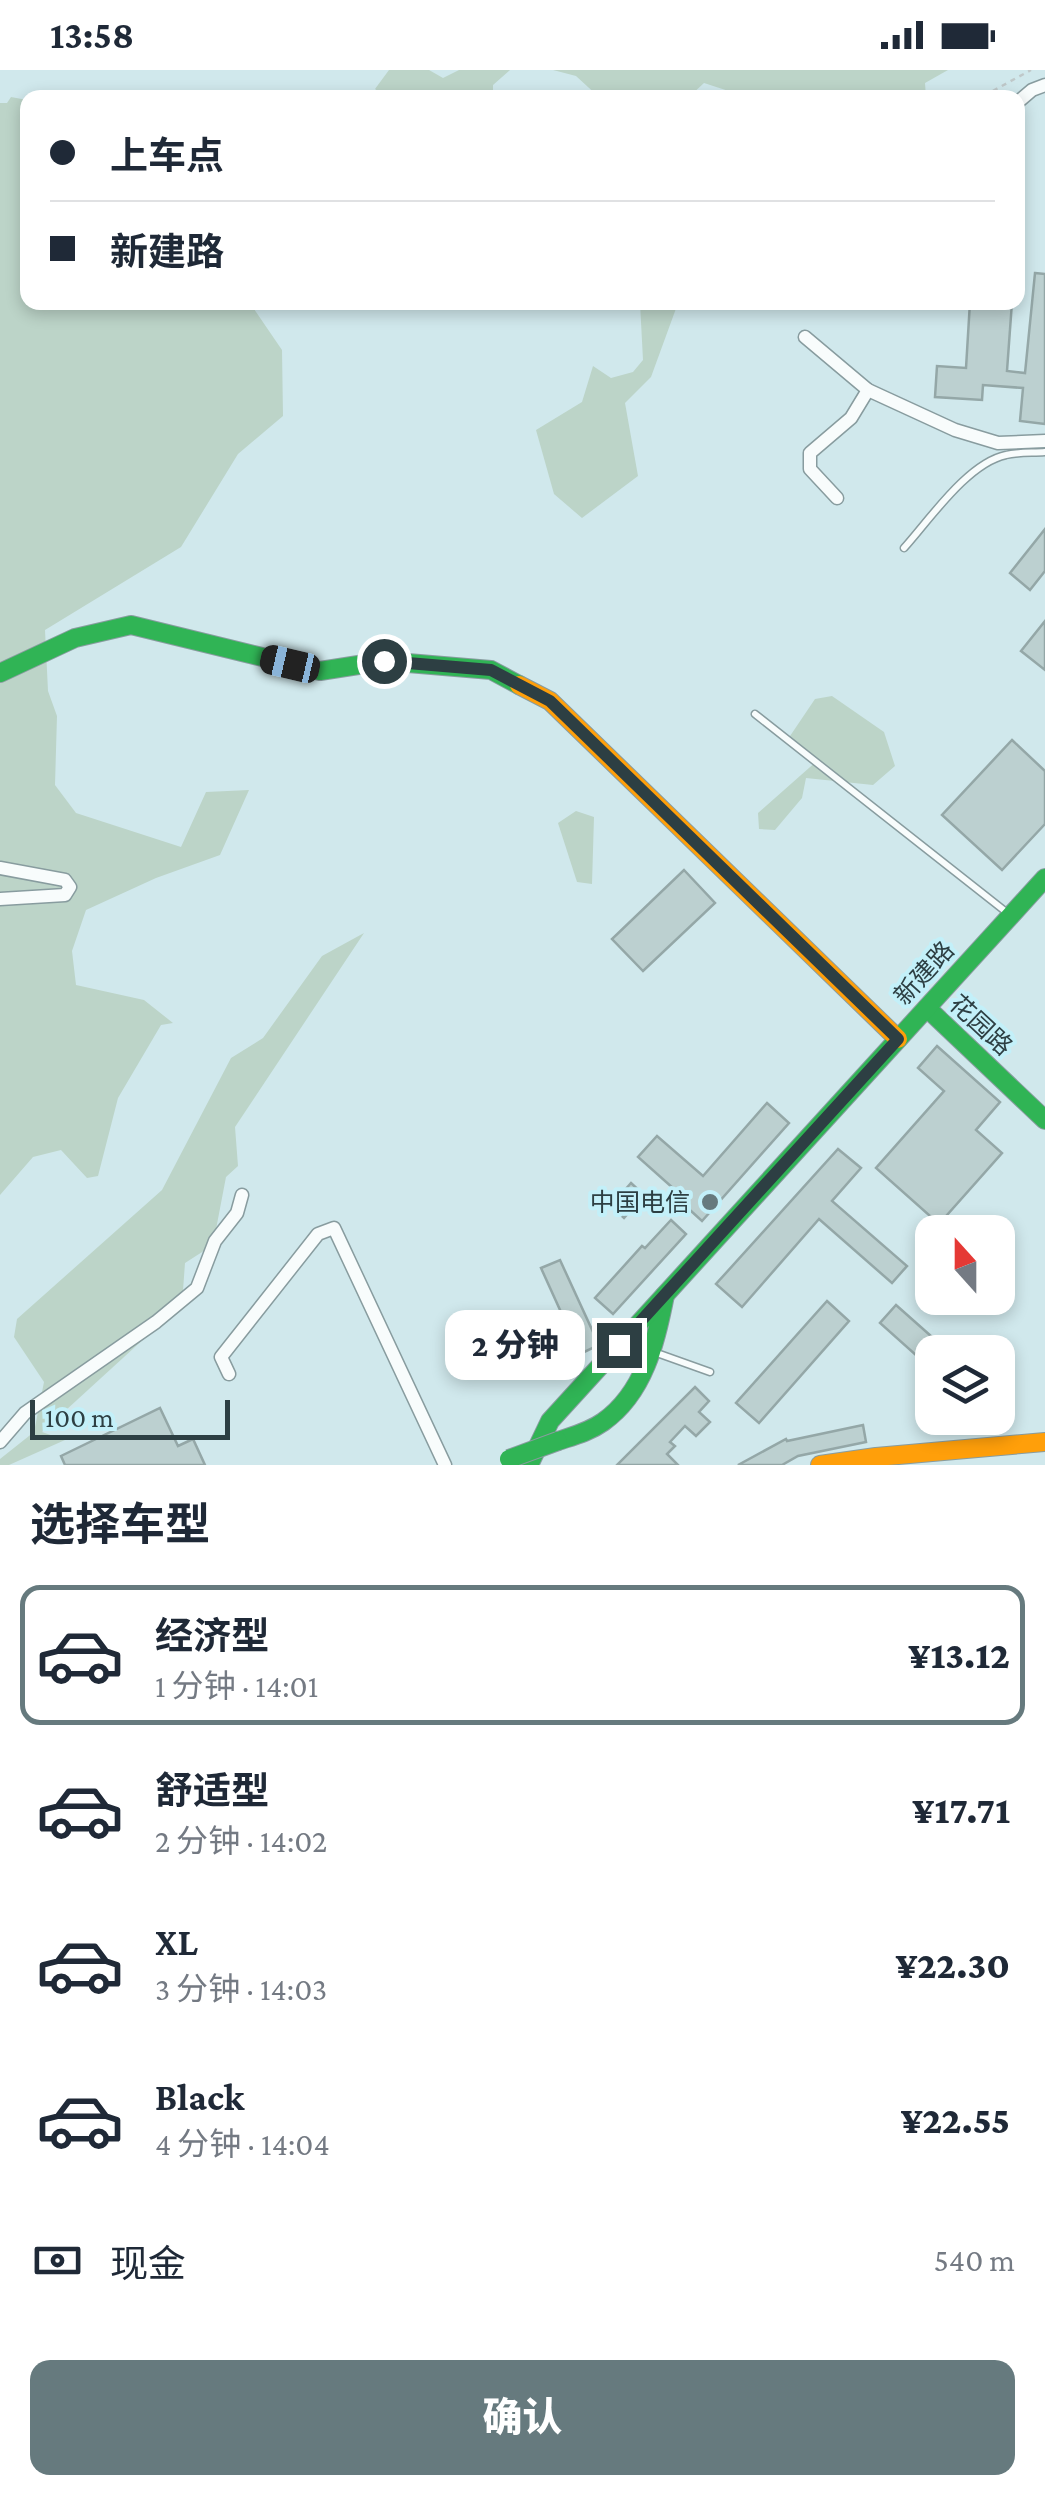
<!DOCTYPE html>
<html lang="zh">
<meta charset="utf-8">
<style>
:root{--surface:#fff;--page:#f6f6f7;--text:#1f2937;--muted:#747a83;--line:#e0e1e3;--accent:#667a7e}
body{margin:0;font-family:"Crimson Pro","Noto Sans SC",serif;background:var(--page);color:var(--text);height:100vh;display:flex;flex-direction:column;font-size:38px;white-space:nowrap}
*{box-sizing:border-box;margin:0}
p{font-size:32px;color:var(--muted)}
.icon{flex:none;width:55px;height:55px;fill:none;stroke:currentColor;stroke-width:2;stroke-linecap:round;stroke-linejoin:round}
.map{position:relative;height:1395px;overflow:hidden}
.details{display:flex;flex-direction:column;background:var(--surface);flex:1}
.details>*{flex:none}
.hud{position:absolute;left:20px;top:20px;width:1005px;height:220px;border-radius:20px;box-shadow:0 5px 15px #0003;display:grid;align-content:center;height:220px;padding:0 30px;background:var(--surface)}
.needle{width:65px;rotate:339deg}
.fabs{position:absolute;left:915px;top:1145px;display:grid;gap:20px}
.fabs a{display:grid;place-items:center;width:100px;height:100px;border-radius:20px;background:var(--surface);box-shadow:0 5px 15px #0003;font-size:50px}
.scale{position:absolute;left:30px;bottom:25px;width:200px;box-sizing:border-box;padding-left:10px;border:5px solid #2d3f43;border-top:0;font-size:28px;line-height:35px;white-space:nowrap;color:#2d3f43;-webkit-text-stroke:8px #c3f0f9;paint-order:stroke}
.end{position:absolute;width:45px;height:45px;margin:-22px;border:12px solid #2d3f43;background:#fff;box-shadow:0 0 0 5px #fff}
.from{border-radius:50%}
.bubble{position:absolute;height:70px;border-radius:20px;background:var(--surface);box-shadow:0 5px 15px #0003;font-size:32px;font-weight:800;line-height:70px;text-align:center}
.car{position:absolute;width:30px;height:60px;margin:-30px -15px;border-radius:12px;box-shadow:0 0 8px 2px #0007;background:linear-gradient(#222 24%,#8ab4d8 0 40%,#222 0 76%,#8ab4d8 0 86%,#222 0)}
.hud b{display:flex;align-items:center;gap:35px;height:95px;font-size:38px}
.hud b+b{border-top:2px solid var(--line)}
.hud i{width:25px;height:25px;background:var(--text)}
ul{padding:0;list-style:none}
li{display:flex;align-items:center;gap:30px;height:140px;margin:0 20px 15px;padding:0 10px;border:5px solid transparent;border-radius:20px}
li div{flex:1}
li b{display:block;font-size:38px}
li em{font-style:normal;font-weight:800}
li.selected{border-color:var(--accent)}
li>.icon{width:90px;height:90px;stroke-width:1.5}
h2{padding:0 30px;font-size:45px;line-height:120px}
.pay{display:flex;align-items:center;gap:25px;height:110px;padding:0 30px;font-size:38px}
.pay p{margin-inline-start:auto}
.button{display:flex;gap:20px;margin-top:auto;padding:20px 30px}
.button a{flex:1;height:115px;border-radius:20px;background:var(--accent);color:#fff;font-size:40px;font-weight:800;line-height:115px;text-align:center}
.status{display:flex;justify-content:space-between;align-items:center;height:70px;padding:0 50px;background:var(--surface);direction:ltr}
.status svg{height:28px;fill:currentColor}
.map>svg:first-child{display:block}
.green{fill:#bcd4c8}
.building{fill:#bcd0d0;stroke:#94a7a7;stroke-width:2.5}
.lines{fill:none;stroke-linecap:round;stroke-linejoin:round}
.lane-casing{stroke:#889c9f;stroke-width:9}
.street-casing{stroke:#889c9f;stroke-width:15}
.fast-casing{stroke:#889c9f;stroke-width:20}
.slow-casing{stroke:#889c9f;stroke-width:20}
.path{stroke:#bfc8c9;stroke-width:2.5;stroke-dasharray:5 5;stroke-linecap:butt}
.lane{stroke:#f8fcfc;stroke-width:6}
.street{stroke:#f8fcfc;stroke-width:12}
.fast{stroke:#30b455;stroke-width:18}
.slow{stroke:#ff9f0a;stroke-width:18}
.fast-bridge-casing{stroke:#889c9f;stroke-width:20;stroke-linecap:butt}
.fast-bridge{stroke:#30b455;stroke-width:18}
.route{stroke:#2d3f43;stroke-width:12}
.poi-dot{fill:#667a7e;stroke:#c3f0f9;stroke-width:4}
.labels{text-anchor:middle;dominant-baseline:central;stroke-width:8;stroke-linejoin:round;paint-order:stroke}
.street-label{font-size:25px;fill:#2d3f43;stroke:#c3f0f9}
.poi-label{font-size:25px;fill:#2d3f43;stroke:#c3f0f9;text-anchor:end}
</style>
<div class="status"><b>13:58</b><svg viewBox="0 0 49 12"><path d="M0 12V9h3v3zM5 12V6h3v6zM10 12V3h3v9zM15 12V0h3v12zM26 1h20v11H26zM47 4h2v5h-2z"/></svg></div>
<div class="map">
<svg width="1045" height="1395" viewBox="0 0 1045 1395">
<rect width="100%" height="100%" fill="#d0e8ec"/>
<!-- green -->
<g class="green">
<polygon points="389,0 429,0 443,8 459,0 510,0 493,15 493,27 386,27 375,19"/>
<polygon points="553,0 948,0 925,13 926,27 747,27 704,13 689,27 600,28 576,6"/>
<polygon points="11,27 27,30 28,232 250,233 282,280 283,346 238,384 181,477 45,560 48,621 57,646 55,715 76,743 181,777 206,722 249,720 220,785 156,808 86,840 72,881 76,915 144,930 173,953 161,955 118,1028 98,1106 87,1108 61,1080 33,1087 0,1125 0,33 7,33"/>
<polygon points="640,233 678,233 651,307 625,333 638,406 582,448 554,424 536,360 582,332 593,296 611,308 633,302 643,290"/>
<polygon points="832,626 884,662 895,696 873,715 806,708 802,728 775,760 759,759 758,743 818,690 788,669 815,629"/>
<polygon points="576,741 594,747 592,814 577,812 558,753"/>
<polygon points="364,863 235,1057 238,1096 226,1107 213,1175 185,1193 182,1234 42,1362 65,1370 9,1395 0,1395 0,1389 34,1362 44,1312 14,1267 17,1249 162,1120 231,988 263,968 322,886"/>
</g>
<!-- building -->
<g class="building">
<polygon points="1035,203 1045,204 1045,354 1020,351 1023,318 983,315 982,330 935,327 937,296 966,298 970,232 1012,232 1007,301 1025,303"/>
<polygon points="1045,459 1045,501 1030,520 1010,503"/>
<polygon points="1045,551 1045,600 1021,581"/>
<polygon points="1012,670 1045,701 1045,754 1002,800 942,745"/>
<polygon points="684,800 715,833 643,901 612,869"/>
<polygon points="937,976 1000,1032 976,1060 1002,1083 939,1154 876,1098 944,1021 918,998"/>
<polygon points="767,1033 789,1053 702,1151 680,1131 683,1127 638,1087 657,1066 703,1106"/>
<polygon points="838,1079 861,1098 832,1131 907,1196 892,1213 819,1149 742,1237 716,1214"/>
<polygon points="631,1113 644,1125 624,1148 611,1136"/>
<polygon points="671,1150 686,1164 613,1244 595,1228 642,1176 645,1178"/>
<polygon points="560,1190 599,1275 580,1284 541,1198"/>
<polygon points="827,1231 849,1251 759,1353 736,1333"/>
<polygon points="896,1235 949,1282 932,1282 932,1289 927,1295 880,1253"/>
<polygon points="695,1317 709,1331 699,1342 710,1352 696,1366 685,1356 670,1372 675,1376 667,1384 678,1395 617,1395"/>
<polygon points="160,1338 178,1376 193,1369 205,1395 65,1395 61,1386"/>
<polygon points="863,1355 866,1372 798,1386 782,1395 738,1395 786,1369 787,1371"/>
</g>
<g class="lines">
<!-- lane casing -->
<g class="lane-casing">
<g id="lane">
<path d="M904,478C930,449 968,393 1006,385C1018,382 1032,383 1045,382"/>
<polyline points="755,644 1010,845"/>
<polyline points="654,1282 710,1302"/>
</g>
</g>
<!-- street casing -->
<g class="street-casing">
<g id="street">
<polyline points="1018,32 1032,20 1045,15"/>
<polyline points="805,267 868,320 955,360 998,373 1045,371"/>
<polyline points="837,428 810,399 810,383 851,348 868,320"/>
<polyline points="0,798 65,810 70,817 65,825 0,829"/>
<polyline points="229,1304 221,1287 318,1164 334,1158 445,1395"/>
<polyline points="0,1372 25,1343 156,1252 197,1218 215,1171 237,1143 242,1125"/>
</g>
</g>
<!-- fast casing -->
<g class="fast-casing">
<g id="fast">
<polyline points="0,603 75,568 131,555 320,601 384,591 491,600 519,615"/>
<polyline points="927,938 1045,1050"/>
<path d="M558,1371C573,1366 589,1362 603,1352C644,1323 656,1272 665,1225"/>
<polyline points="529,1395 550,1351 1045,808"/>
</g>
</g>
<!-- slow casing -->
<g class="slow-casing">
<g id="slow">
<polyline points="519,615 550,631 898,969"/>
<polyline points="820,1395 876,1387 1045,1372"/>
</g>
</g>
<!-- path -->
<polyline class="path" points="987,28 989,23 1031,0"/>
<!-- lane -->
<use href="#lane" class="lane"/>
<!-- street -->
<use href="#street" class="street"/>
<!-- fast -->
<use href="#fast" class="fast"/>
<!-- slow -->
<use href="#slow" class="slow"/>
<!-- fast-bridge casing -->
<g class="fast-bridge-casing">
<polyline id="fast-bridge" points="509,1389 558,1371"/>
</g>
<!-- fast-bridge -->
<use href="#fast-bridge" class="fast-bridge"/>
</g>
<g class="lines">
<!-- route -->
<polyline class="route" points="384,591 491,600 550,631 898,969 619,1275"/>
</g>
<!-- markers -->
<circle class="poi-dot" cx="710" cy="1132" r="10"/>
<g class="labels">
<!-- street labels -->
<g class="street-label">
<text transform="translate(924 903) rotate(-48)">新建路</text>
<text transform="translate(981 955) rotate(43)">花园路</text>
</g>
<!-- poi labels -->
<g class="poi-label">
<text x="690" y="1132">中国电信</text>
</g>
</g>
</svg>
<div class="fabs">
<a><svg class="needle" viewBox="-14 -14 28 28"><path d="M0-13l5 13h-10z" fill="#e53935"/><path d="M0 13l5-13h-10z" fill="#747a83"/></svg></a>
<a><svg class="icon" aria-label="layers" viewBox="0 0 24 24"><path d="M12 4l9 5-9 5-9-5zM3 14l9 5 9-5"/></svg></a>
</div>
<div class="scale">100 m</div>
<i class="end from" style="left:384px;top:591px"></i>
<i class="end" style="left:619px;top:1275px"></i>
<div class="bubble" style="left:445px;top:1240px;width:140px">2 分钟</div>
<i class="car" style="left:290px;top:594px;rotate:283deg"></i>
<div class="hud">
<b><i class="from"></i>上车点</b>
<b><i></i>新建路</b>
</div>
</div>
<section class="details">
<h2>选择车型</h2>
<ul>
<li class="selected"><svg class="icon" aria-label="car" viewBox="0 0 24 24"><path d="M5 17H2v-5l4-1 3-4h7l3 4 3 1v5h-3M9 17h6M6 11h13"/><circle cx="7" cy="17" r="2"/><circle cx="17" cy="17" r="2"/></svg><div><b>经济型</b><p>1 分钟 · 14:01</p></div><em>¥13.12</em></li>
<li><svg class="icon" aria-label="car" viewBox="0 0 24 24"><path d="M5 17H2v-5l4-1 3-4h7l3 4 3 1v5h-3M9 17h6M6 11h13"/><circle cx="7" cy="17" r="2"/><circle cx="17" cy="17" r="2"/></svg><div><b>舒适型</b><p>2 分钟 · 14:02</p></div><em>¥17.71</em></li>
<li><svg class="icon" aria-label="car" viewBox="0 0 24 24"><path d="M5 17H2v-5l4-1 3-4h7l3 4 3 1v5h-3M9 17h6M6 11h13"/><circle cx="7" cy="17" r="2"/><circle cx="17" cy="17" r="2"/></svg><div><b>XL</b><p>3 分钟 · 14:03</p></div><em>¥22.30</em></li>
<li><svg class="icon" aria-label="car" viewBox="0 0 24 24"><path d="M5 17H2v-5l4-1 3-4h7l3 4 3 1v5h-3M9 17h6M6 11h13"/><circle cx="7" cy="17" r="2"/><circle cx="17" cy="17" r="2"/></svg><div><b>Black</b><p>4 分钟 · 14:04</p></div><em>¥22.55</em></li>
</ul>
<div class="pay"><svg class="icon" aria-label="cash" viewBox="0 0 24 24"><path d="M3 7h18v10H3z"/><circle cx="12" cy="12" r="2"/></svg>现金<p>540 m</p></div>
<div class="button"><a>确认</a></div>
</section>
